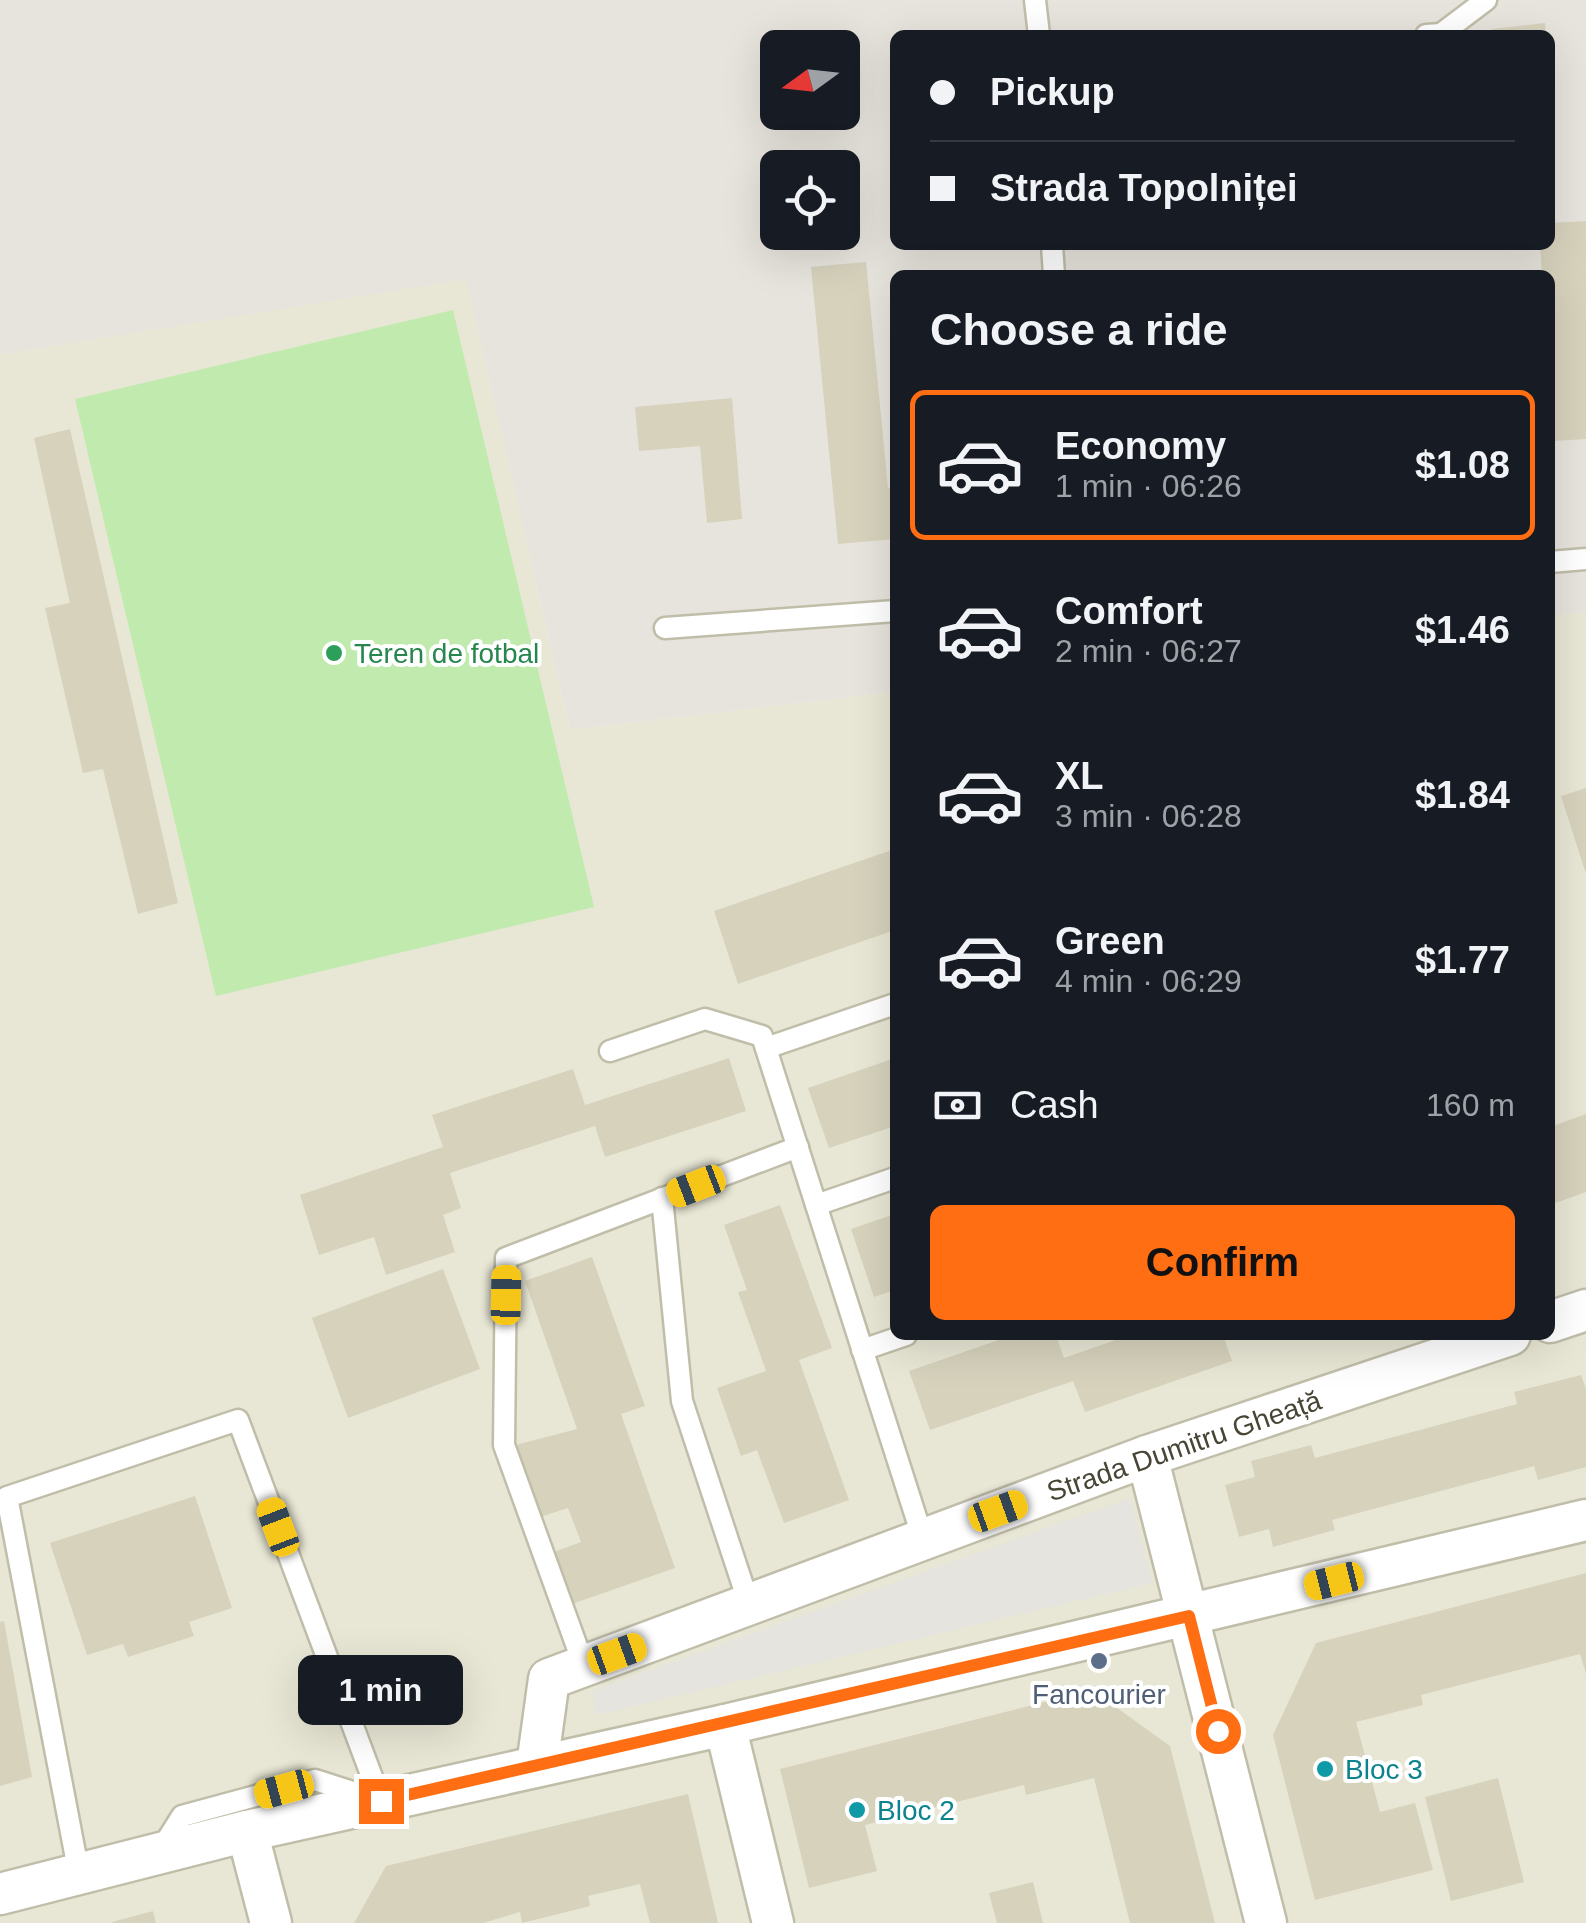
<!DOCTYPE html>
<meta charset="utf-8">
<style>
:root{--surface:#171b24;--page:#20242c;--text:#f1f3f6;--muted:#9ea1a6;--line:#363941;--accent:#ff6e13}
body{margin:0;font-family:Helvetica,sans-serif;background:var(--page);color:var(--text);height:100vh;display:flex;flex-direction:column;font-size:38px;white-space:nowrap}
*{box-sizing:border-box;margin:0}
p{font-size:32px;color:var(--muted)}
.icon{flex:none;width:55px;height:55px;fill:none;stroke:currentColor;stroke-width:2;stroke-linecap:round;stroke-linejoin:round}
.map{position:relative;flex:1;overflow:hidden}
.details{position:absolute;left:890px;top:270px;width:665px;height:1070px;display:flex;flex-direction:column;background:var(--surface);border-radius:15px;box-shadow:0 10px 40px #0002}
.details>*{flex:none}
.hud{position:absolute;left:890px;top:30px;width:665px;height:220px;border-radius:15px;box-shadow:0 10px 40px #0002;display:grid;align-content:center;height:220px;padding:0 40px;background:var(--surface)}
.needle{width:65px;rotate:255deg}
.fabs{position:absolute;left:760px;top:30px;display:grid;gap:20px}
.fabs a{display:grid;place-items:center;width:100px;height:100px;border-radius:15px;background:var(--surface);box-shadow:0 10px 40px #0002;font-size:50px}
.end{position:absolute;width:45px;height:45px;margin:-22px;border:12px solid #ff6e13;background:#fff;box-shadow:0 0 0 5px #fff}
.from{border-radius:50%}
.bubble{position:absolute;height:70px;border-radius:15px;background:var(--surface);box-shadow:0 10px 40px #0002;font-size:32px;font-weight:600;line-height:70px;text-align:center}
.car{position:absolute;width:30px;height:60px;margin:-30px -15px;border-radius:12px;box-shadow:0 0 8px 2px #0007;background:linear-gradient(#f5c518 24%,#345 0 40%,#f5c518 0 76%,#345 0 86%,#f5c518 0)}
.hud b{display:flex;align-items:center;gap:35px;height:95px;font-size:38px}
.hud b+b{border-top:2px solid var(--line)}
.hud i{width:25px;height:25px;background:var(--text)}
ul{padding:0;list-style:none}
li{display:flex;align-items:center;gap:30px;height:150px;margin:0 20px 15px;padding:0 20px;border:5px solid transparent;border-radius:15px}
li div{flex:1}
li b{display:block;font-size:38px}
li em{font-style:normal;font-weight:600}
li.selected{border-color:var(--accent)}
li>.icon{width:90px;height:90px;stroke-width:1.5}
h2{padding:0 40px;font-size:45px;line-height:120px}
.pay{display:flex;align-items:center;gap:25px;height:110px;padding:0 40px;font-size:38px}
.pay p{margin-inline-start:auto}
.action{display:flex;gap:20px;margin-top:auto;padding:20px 40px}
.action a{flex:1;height:115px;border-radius:15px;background:var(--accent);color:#111;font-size:40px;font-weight:600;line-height:115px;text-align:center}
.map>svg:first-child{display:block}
.residential{fill:#e8e7d5}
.industrial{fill:#e6e4dc;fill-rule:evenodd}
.green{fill:#c1eaae}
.parking{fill:#e5e4df}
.building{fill:#d6d2bc}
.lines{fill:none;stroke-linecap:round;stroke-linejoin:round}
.lane-casing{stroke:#c0bea9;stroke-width:25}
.street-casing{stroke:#c0bea9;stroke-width:45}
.lane{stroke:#fff;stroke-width:20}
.street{stroke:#fff;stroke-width:40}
.route{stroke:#ff6e13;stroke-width:12}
.leisure-dot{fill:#2e9e5b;stroke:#fff;stroke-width:4}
.service-dot{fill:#5c6f8a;stroke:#fff;stroke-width:4}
.culture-dot{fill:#0f9aa8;stroke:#fff;stroke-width:4}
.labels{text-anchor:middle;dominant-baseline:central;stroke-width:8;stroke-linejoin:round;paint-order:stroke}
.leisure-label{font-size:28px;fill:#27864d;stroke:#fff;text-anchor:start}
.street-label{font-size:28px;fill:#484535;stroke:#fff}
.service-label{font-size:28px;fill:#4e5e75;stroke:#fff}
.culture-label{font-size:28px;fill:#0d838f;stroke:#fff;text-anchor:start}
</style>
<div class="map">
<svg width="1586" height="1923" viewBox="0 0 1586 1923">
<rect width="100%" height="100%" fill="#f4f3e7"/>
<!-- residential -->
<polygon class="residential" points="466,278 570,730 895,692 895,1335 1550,1335 1550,616 1586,612 1586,1923 0,1923 0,355"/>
<!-- industrial -->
<path class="industrial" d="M0,0H1586V612L1550,616V275H895V692L570,730L466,279L0,355ZM895,35H1550V245H895ZM778,48H842V112H778ZM778,168H842V232H778Z"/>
<!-- green -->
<polygon class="green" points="453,310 594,907 216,996 75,399"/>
<!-- parking -->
<polygon class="parking" points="1130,1498 1152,1583 597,1715 592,1691"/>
<!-- building -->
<g class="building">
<polygon points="1545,23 1546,35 1493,35 1492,29"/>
<polygon points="1586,221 1586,439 1553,441 1550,275 1542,275 1540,245 1550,245 1550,223"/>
<polygon points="866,262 888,488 895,488 895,539 838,544 811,267"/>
<polygon points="732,398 742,519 707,523 700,446 639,451 635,407"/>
<polygon points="70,429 178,903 138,914 103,769 83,773 45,608 70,603 34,438"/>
<polygon points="1586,788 1586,871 1585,871 1561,796"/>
<polygon points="895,849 895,930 738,984 714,911"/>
<polygon points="729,1058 746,1111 605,1157 595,1126 450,1173 461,1208 443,1215 455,1252 386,1275 374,1237 319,1255 300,1195 443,1147 432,1115 573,1069 585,1105"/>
<polygon points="895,1058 895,1126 829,1148 808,1088"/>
<polygon points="1586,1114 1586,1192 1550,1205 1550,1127"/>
<polygon points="780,1205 832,1348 799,1360 849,1500 784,1523 757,1450 741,1456 717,1388 766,1371 738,1292 747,1290 724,1225"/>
<polygon points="895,1214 895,1290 874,1297 851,1229"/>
<polygon points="592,1257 645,1406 621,1414 675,1568 572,1604 554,1552 581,1542 568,1508 537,1518 512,1446 577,1429 525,1281"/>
<polygon points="443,1269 480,1369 348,1418 312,1318"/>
<polygon points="1013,1335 1056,1335 1064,1358 1130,1335 1223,1335 1232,1361 1085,1412 1073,1381 930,1430 909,1371"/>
<polygon points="1581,1375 1586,1389 1586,1467 1538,1480 1534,1466 1332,1520 1335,1530 1273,1547 1269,1529 1239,1537 1225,1485 1255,1477 1251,1461 1311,1445 1315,1458 1517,1404 1514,1392"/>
<polygon points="195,1496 232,1608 189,1622 194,1636 128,1657 123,1644 87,1655 50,1543"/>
<polygon points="1586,1573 1586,1674 1580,1654 1421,1695 1423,1705 1356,1722 1380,1812 1415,1803 1433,1870 1315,1900 1273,1735 1316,1643"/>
<polygon points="4,1621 32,1777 0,1786 0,1622"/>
<polygon points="1092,1690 1170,1746 1215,1923 1130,1923 1094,1778 1026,1795 1024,1785 865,1825 877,1871 809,1888 780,1769"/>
<polygon points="1498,1778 1524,1882 1451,1901 1425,1797"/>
<polygon points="688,1794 718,1923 650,1923 640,1884 588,1896 590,1906 522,1923 520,1912 483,1923 354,1923 386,1866"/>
<polygon points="1033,1882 1043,1923 997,1923 989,1893"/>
<polygon points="153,1911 156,1923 113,1923 112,1922"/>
</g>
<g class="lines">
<!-- lane casing -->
<g class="lane-casing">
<g id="lane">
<polyline points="1035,0 1039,35"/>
<polyline points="1426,35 1441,34 1486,0"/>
<polyline points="1052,245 1054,275"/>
<polyline points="1550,562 1586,559"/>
<polyline points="665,628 895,611"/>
<polyline points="766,1048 895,1004"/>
<polyline points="610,1051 705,1019 762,1036 923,1539"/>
<polyline points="662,1198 682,1401 749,1604"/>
<polyline points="816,1205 895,1178"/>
<polyline points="862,1350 906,1335"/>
<polyline points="584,1666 504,1445 506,1258 798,1147"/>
<polyline points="160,1851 182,1816 315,1780 365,1796"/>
<polyline points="79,1874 7,1497 238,1420 381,1801"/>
</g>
</g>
<!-- street casing -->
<g class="street-casing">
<g id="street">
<polyline points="1550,1322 1586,1310"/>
<polyline points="1147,1456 1266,1923"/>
<polyline points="725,1725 773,1923"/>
<polyline points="537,1766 549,1679 1147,1456 1510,1335"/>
<polyline points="247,1831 271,1923"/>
<polyline points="0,1894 247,1831 725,1725 1586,1520"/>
</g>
</g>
<!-- lane -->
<use href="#lane" class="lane"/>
<!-- street -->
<use href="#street" class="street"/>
</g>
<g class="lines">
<!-- route -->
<polyline class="route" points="381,1801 1189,1616 1218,1731"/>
</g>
<!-- markers -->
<circle class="leisure-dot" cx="334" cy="653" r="10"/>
<circle class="service-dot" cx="1099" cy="1661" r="10"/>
<g class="culture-dot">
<circle cx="1325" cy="1769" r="10"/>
<circle cx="857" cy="1810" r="10"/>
</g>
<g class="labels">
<!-- leisure labels -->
<g class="leisure-label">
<text x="354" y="653">Teren de fotbal</text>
</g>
<!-- street labels -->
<g class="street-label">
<text transform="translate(1184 1446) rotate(-19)">Strada Dumitru Gheață</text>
</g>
<!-- service labels -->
<g class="service-label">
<text x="1099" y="1694">Fancourier</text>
</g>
<!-- culture labels -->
<g class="culture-label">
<text x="1345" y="1769">Bloc 3</text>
<text x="877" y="1810">Bloc 2</text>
</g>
</g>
</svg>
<div class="fabs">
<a><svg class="needle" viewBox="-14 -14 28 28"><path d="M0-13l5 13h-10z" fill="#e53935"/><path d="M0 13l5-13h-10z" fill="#9ea1a6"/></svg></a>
<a><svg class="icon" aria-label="locate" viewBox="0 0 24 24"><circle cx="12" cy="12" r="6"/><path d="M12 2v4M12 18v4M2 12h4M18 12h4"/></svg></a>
</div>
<i class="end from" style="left:1218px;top:1731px"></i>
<i class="end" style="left:381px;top:1801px"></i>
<div class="bubble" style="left:298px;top:1655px;width:165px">1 min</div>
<i class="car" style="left:696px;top:1186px;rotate:249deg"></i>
<i class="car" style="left:506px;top:1295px;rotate:1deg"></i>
<i class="car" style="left:998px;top:1511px;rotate:70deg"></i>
<i class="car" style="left:278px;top:1527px;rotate:339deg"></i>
<i class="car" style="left:1334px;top:1581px;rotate:256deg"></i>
<i class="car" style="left:617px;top:1654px;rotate:70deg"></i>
<i class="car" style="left:284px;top:1789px;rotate:255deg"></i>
<div class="hud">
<b><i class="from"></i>Pickup</b>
<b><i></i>Strada Topolniței</b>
</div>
<section class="details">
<h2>Choose a ride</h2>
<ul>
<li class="selected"><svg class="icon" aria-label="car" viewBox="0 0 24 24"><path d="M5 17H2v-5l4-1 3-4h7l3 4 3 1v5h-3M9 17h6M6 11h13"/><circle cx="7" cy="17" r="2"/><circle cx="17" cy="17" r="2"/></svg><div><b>Economy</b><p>1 min · 06:26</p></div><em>$1.08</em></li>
<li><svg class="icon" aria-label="car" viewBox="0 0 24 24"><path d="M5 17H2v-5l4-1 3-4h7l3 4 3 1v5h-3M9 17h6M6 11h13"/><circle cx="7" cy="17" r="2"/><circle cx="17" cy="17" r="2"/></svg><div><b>Comfort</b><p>2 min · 06:27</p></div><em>$1.46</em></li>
<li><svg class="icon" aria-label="car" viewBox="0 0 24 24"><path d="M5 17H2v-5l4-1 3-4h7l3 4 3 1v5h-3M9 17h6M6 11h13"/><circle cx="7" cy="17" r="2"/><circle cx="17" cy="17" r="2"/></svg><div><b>XL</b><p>3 min · 06:28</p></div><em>$1.84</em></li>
<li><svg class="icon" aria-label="car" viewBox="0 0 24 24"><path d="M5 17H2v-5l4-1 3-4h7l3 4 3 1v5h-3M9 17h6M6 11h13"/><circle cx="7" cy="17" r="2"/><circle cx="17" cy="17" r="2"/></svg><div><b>Green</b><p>4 min · 06:29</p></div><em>$1.77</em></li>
</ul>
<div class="pay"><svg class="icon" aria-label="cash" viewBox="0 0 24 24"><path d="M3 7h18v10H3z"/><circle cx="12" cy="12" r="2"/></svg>Cash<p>160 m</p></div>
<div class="action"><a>Confirm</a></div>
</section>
</div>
